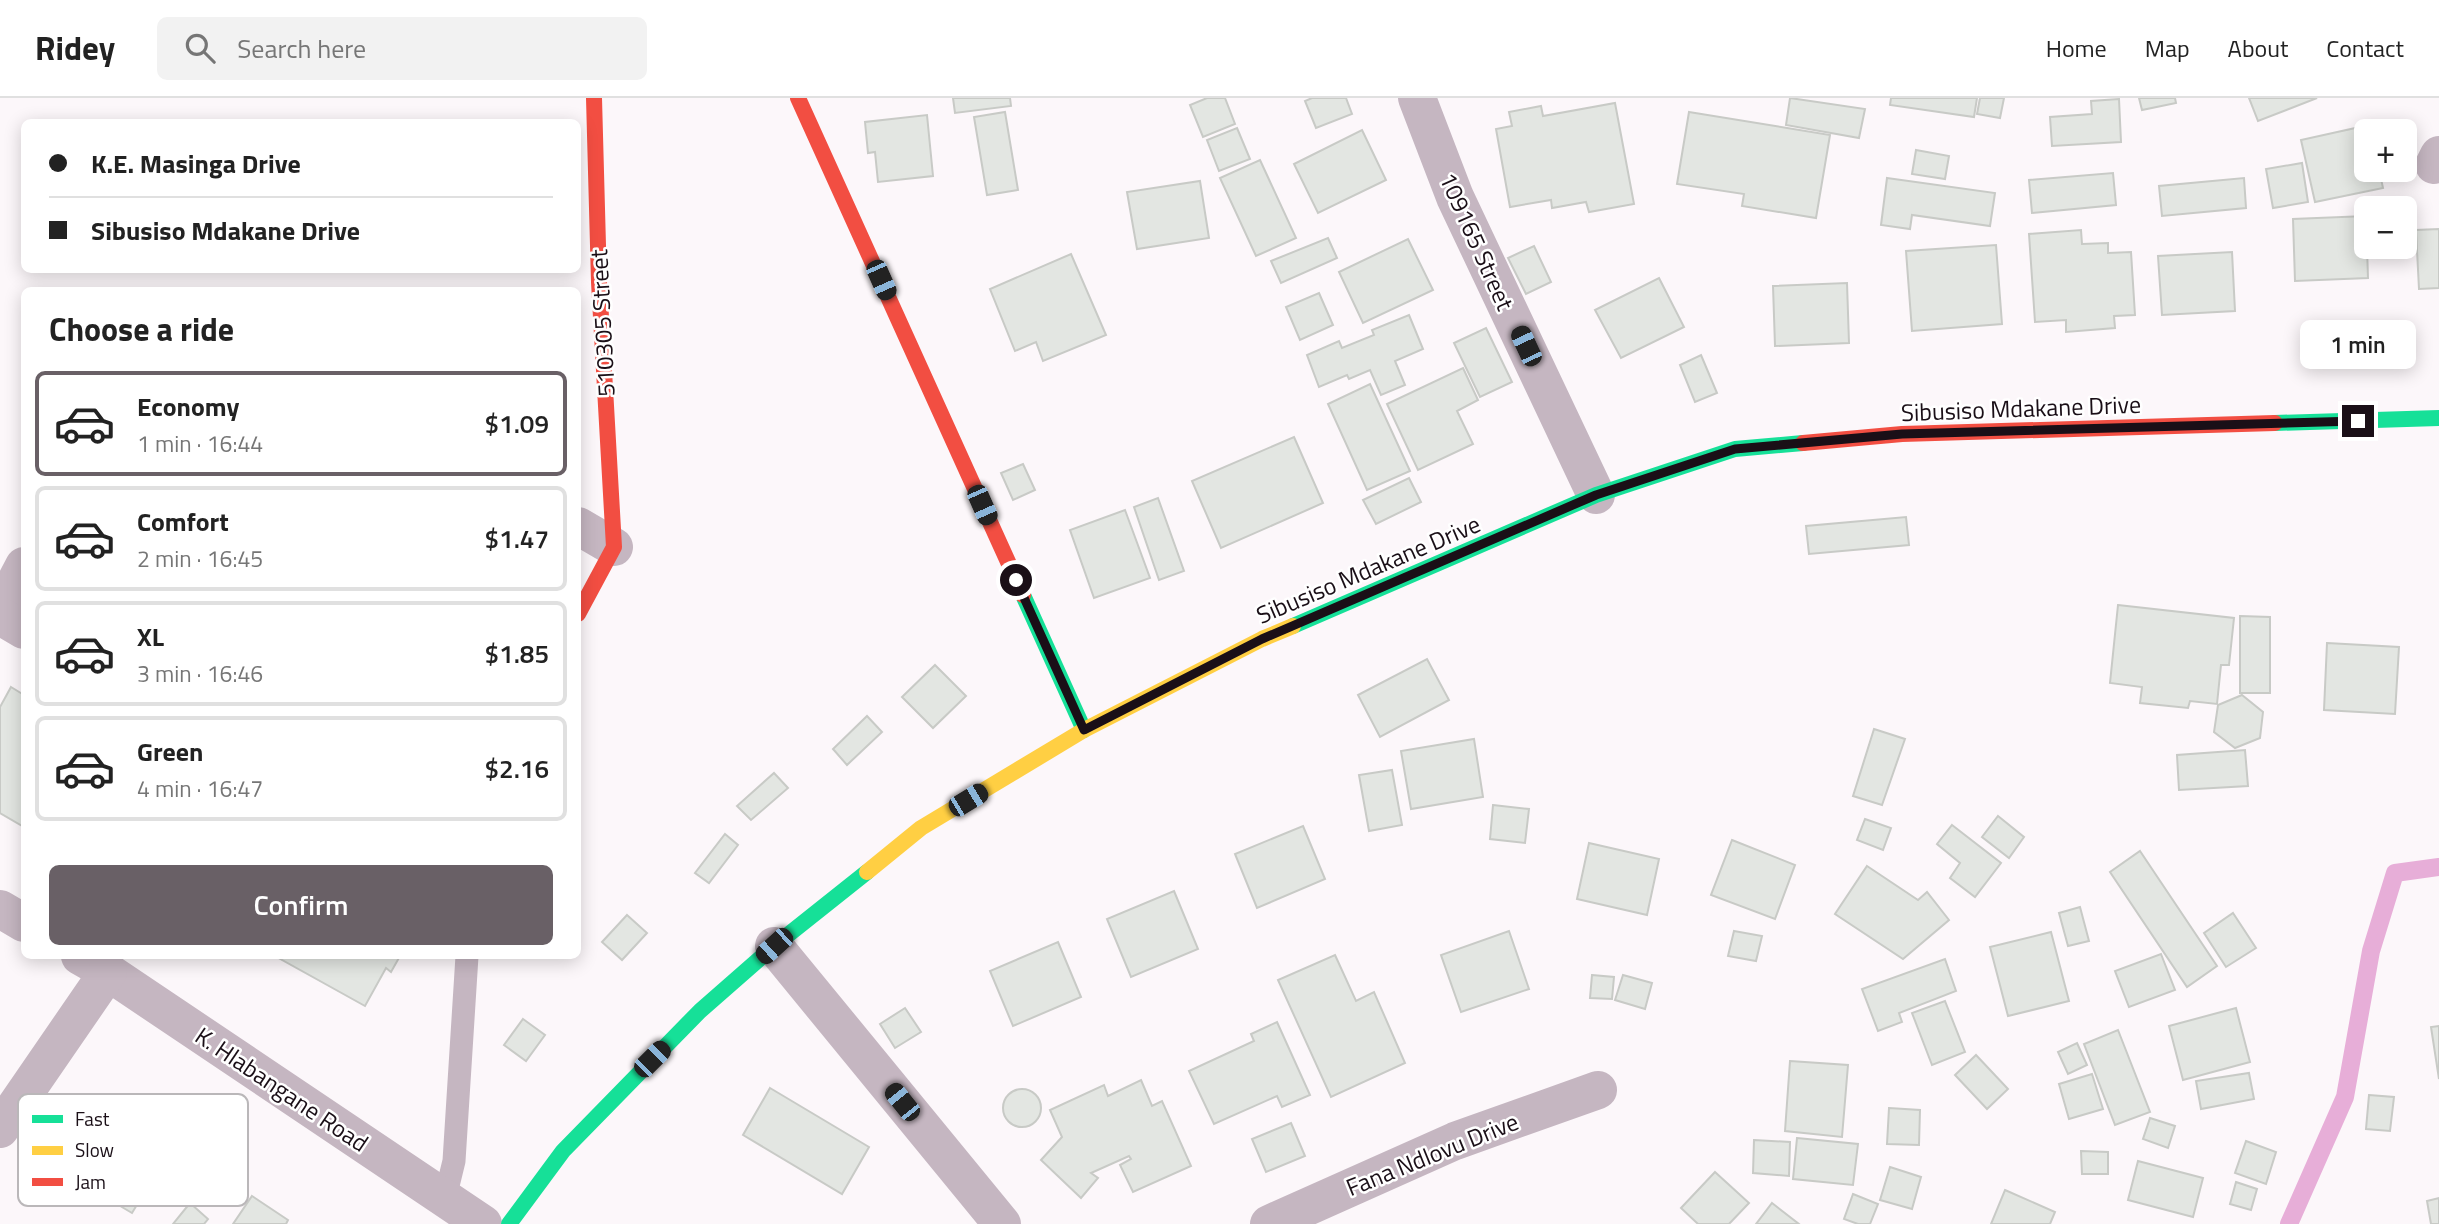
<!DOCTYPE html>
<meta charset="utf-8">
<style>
:root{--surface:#fff;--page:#f2f2f2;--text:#222;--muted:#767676;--line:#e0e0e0;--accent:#696066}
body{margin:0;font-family:"Titillium Web",sans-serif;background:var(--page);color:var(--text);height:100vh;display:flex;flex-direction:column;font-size:26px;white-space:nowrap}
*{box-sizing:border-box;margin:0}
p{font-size:23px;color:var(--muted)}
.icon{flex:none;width:38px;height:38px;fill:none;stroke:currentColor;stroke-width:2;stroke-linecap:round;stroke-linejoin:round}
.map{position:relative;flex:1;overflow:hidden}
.panel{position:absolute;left:21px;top:189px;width:560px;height:672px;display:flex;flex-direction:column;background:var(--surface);border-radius:10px;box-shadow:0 4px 18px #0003}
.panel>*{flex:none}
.guide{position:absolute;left:21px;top:21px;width:560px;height:154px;border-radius:10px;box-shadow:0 4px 18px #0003;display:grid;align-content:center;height:154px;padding:0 28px;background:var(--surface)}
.controls{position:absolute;left:2354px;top:21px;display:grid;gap:14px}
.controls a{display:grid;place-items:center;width:63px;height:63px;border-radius:10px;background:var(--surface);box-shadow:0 4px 18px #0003;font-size:35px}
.end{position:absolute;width:32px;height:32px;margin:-16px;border:9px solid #1a0f17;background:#fff;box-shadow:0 0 0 4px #fff}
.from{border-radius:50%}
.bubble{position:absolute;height:49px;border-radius:10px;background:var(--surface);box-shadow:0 4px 18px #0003;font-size:23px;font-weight:600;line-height:49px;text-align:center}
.car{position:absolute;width:21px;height:42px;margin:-21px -10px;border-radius:9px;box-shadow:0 0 5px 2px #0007;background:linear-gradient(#222 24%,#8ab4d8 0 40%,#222 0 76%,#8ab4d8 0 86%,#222 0)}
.guide b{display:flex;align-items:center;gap:24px;height:66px;font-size:26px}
.guide b+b{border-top:2px solid var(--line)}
.guide i{width:18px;height:18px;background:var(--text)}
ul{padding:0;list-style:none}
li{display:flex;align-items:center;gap:21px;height:105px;margin:0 14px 10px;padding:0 14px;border:4px solid var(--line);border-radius:10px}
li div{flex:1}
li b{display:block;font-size:26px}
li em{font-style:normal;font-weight:600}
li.current{border-color:var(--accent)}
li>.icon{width:63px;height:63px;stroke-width:1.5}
h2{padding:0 28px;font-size:32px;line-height:84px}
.action{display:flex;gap:14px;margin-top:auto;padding:14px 28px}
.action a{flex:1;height:80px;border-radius:10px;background:var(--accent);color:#fff;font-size:28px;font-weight:600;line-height:80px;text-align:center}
header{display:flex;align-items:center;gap:42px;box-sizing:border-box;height:98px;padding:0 35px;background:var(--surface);border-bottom:2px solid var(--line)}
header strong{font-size:33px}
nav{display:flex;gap:38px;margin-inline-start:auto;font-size:24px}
.search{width:490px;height:63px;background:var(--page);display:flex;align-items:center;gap:18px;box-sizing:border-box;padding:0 24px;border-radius:10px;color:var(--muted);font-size:26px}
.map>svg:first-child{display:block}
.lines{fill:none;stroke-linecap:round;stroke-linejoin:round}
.stream{stroke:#e7aed8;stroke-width:18}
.building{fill:#e3e6e2;stroke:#c8cac6;stroke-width:2}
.lane{stroke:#c5b6c1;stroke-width:23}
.street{stroke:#c5b6c1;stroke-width:38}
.fast{stroke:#16e098;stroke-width:16}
.slow{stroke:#ffcf43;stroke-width:16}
.jam{stroke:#f24e42;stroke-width:16}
.route{stroke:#1a0f17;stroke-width:9}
.labels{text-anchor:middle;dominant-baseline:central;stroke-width:5;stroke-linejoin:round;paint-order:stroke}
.street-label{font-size:24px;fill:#1a0f17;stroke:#fff}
.key{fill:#fff;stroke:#bab7b9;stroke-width:2}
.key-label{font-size:19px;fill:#1a0f17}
</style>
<header>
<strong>Ridey</strong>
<div class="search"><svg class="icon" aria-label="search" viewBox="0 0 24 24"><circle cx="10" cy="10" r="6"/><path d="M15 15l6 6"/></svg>Search here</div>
<nav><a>Home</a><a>Map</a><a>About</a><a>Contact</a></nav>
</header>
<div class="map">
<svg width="2439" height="1126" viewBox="0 0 2439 1126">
<rect width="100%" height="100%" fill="#fcf7fa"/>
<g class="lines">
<!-- stream -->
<polyline class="stream" points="2289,1126 2345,999 2371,853 2395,775 2439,769"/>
</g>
<!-- building -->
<g class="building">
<polygon points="953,0 1010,0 1011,8 955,15"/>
<polygon points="1207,0 1225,0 1235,26 1203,39 1190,7"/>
<polygon points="1312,0 1346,0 1352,16 1316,30 1305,3"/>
<polygon points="1790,0 1865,11 1859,40 1786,27"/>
<polygon points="1891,0 1977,0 1974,19 1890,7"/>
<polygon points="1980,0 2004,0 2000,20 1977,16"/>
<polygon points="2139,0 2175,0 2176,5 2142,12"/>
<polygon points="2249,0 2317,0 2258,23"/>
<polygon points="2119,1 2121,44 2052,48 2050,19 2092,16 2091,3"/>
<polygon points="1615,5 1634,106 1589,114 1586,104 1552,110 1551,102 1510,109 1496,31 1512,28 1509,14 1541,8 1543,18"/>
<polygon points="1005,14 1018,92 987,97 974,19"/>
<polygon points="1689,14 1830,37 1816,120 1742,108 1744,96 1677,86"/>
<polygon points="927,17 933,78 878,84 875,54 868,55 865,24"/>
<polygon points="2369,27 2371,33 2366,33 2366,72 2379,72 2383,90 2315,104 2301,42"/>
<polygon points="1237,30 1250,61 1219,73 1207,42"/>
<polygon points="1362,32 1386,82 1318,115 1294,66"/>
<polygon points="1916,52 1949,58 1945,81 1912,76"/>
<polygon points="1260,62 1296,140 1256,158 1220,80"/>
<polygon points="2302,65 2308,104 2273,110 2266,71"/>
<polygon points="2113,75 2116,107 2032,115 2029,82"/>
<polygon points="1887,80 1995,95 1990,128 1912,117 1910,131 1881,127"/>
<polygon points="2244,80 2246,110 2162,118 2159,88"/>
<polygon points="1200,83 1209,140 1137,151 1127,94"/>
<polygon points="2366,118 2368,180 2295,183 2293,121"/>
<polygon points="2439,131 2439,190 2419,191 2416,132"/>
<polygon points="2081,132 2082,146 2108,145 2108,155 2131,154 2135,217 2114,218 2115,230 2066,234 2066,222 2035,224 2029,136"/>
<polygon points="1328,140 1337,160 1281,185 1271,163"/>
<polygon points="1408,141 1433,192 1363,225 1339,174"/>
<polygon points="1996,147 2002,226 1912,233 1906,153"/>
<polygon points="1534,148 1551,184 1526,196 1508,160"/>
<polygon points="2232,154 2235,213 2162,217 2158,158"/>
<polygon points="1071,156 1106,237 1043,263 1036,244 1015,253 990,191"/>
<polygon points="1659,180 1684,229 1621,260 1595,212"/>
<polygon points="1847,185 1849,245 1775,248 1773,188"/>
<polygon points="1319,195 1333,227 1300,242 1286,209"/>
<polygon points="1409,217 1423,251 1395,263 1405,287 1381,297 1370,272 1349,281 1347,277 1319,289 1307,257 1339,243 1342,250 1374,237 1372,232"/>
<polygon points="1486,230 1512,284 1480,299 1454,245"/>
<polygon points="1701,257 1717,295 1695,304 1680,267"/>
<polygon points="1463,270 1478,302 1457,313 1473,346 1418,372 1387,306"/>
<polygon points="1370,286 1410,373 1367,392 1328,306"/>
<polygon points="1294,339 1323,405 1221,450 1192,383"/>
<polygon points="1023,366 1035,392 1013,402 1001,375"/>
<polygon points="1409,380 1421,404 1376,426 1363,402"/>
<polygon points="1158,400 1184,473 1159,482 1134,409"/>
<polygon points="1125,412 1150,480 1094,500 1070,432"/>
<polygon points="1906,419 1909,447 1809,456 1806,428"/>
<polygon points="2118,507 2234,520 2229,567 2221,567 2217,606 2190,603 2188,610 2140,605 2142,589 2110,585"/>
<polygon points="2240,518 2270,519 2270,595 2240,595"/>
<polygon points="2327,545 2399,549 2395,616 2324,612"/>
<polygon points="1427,561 1449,602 1380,639 1358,597"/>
<polygon points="935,567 966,598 933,630 902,599"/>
<polygon points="11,589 24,597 24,729 0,715 0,609"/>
<polygon points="2242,597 2263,614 2260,640 2235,650 2214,634 2218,607"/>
<polygon points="867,618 882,634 847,667 833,651"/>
<polygon points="1874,631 1905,641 1882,707 1853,698"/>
<polygon points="1474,641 1483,699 1411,711 1401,653"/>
<polygon points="2245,652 2248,688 2179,692 2177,657"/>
<polygon points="1392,672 1402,727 1369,733 1359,677"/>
<polygon points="774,675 788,690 751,722 737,708"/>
<polygon points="1493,707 1529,711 1525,745 1490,741"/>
<polygon points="1998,718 2024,739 2009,760 1982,739"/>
<polygon points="1865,721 1891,730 1883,752 1857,742"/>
<polygon points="1952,727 2001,765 1975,799 1950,780 1960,765 1937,746"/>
<polygon points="1303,728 1325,781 1257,810 1235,756"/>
<polygon points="725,736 738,747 709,785 695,775"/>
<polygon points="1732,742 1795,767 1775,821 1711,797"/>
<polygon points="1589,745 1659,761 1647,817 1577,801"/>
<polygon points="2140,753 2217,868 2187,889 2110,774"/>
<polygon points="1867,768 1918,802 1927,794 1949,822 1903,861 1835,816"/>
<polygon points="1174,793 1198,851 1131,879 1107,821"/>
<polygon points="2080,809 2089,843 2068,848 2059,815"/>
<polygon points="2233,815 2256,850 2226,869 2204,835"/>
<polygon points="627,817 647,835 622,862 602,844"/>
<polygon points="1509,833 1529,891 1461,914 1441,857"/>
<polygon points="1734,833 1762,838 1756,863 1728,858"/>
<polygon points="2051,834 2069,903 2008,918 1990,849"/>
<polygon points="1058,844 1081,899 1013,928 990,873"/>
<polygon points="2161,856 2175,892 2129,909 2115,873"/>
<polygon points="1335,857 1356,903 1374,894 1405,965 1331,999 1278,882"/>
<polygon points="275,858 400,858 391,874 386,870 365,908"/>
<polygon points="1945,861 1956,893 1899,915 1902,924 1878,933 1862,891"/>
<polygon points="1592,877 1614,879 1612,901 1590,900"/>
<polygon points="1623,877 1652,885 1645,911 1615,902"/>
<polygon points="1945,903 1965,954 1932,967 1912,915"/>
<polygon points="905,910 921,934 895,950 880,926"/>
<polygon points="2236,910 2250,964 2183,982 2169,928"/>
<polygon points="523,921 545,937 526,963 504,947"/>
<polygon points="1277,924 1310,997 1282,1009 1277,998 1214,1026 1189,973 1254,943 1251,936"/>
<polygon points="2439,928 2439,981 2431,929"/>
<polygon points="2118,932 2150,1014 2115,1027 2084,946"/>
<polygon points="2077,945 2087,967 2068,976 2058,954"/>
<polygon points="1976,957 2008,991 1987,1011 1955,977"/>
<polygon points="1790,963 1848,967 1842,1039 1785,1033"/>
<polygon points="2249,975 2254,1001 2201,1011 2196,983"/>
<polygon points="2092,976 2103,1011 2069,1021 2059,986"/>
<polygon points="1141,982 1152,1008 1162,1003 1191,1068 1133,1094 1120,1067 1131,1061 1129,1058 1091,1075 1098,1080 1081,1100 1041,1062 1062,1039 1050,1012 1104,987 1108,998"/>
<polygon points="770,990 869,1049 842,1096 743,1037"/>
<circle cx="1022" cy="1010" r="19"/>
<polygon points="2369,997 2394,999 2390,1033 2366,1031"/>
<polygon points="1889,1010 1920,1012 1919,1047 1887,1046"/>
<polygon points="2150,1020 2175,1028 2168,1050 2143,1041"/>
<polygon points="120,1024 169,1054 132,1115 83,1086"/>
<polygon points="1291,1025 1305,1058 1266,1074 1252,1041"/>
<polygon points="1797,1040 1858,1046 1853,1087 1793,1081"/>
<polygon points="1754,1042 1790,1044 1789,1078 1753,1075"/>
<polygon points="2246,1043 2276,1054 2266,1086 2235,1075"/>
<polygon points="2081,1053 2108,1054 2108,1076 2082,1076"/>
<polygon points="2138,1063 2203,1080 2193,1119 2128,1102"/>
<polygon points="1890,1069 1921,1079 1912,1111 1880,1102"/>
<polygon points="1715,1074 1749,1105 1729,1126 1698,1126 1681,1110"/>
<polygon points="2236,1084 2257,1091 2251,1112 2230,1106"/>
<polygon points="2005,1092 2055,1114 2050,1126 1991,1126"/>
<polygon points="1853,1096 1878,1106 1870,1126 1858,1126 1844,1121"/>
<polygon points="252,1098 288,1122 286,1126 233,1126"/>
<polygon points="2439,1100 2439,1126 2431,1126 2427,1103"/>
<polygon points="190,1105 208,1121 204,1126 173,1126"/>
<polygon points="1772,1105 1799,1126 1756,1126"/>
</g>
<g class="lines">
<!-- lane -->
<polyline class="lane" points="445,1100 454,1063 467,858"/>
<!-- street -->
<g class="street">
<polyline points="1417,0 1455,99 1596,397"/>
<polyline points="2434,67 2439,57"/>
<polyline points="578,428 614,449"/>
<polyline points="0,513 24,468"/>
<polyline points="0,518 24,532"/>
<polyline points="0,811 24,825"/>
<polyline points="774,848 1002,1126"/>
<polyline points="80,858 108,874 483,1126"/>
<polyline points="0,1031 108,874"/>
<polyline points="1269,1126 1455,1043 1598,992"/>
</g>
<!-- fast -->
<g class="fast">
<polyline points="2275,325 2439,320"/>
<polyline points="1023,497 1084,632"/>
<polyline points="1293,528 1596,397 1735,351 1803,345"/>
<polyline points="509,1126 563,1053 700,913 774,848 867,774"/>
</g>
<!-- slow -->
<polyline class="slow" points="867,774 921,730 1084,632 1262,541 1293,528"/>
<!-- jam -->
<g class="jam">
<polyline points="798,0 1023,497"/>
<polyline points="1803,345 1902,336 2275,325"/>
<polyline points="578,516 614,449 599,184 594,0"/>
</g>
</g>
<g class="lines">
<!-- route -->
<polyline class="route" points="1016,482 1084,632 1262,541 1596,397 1735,351 1902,336 2358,323"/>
</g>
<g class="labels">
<!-- street labels -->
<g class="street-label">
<text transform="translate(1477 143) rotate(66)">109165 Street</text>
<text transform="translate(602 225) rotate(-93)">510305 Street</text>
<text transform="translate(2021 310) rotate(-2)">Sibusiso Mdakane Drive</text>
<text transform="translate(1368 471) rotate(-23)">Sibusiso Mdakane Drive</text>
<text transform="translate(282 991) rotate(34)">K. Hlabangane Road</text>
<text transform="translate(1432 1056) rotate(-22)">Fana Ndlovu Drive</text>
</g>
</g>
<!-- legend -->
<rect x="18" y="996" width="230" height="112" rx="10" class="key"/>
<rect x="32" y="1017" width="31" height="8" fill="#16e098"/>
<rect x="32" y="1048" width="31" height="9" fill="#ffcf43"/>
<rect x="32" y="1080" width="31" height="8" fill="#f24e42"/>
<g class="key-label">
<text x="75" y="1028">Fast</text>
<text x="75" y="1059">Slow</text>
<text x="75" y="1091">Jam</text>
</g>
</svg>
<div class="controls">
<a>+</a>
<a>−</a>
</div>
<i class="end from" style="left:1016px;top:482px"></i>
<i class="end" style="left:2358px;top:323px"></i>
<div class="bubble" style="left:2300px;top:222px;width:116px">1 min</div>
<i class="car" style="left:881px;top:182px;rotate:156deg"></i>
<i class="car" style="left:1526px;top:248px;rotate:335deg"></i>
<i class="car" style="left:982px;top:407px;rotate:156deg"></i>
<i class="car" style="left:968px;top:702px;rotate:59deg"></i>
<i class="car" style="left:774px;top:848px;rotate:228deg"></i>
<i class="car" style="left:652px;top:961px;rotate:45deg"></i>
<i class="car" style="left:902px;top:1004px;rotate:321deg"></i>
<div class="guide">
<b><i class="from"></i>K.E. Masinga Drive</b>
<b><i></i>Sibusiso Mdakane Drive</b>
</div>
<section class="panel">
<h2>Choose a ride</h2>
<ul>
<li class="current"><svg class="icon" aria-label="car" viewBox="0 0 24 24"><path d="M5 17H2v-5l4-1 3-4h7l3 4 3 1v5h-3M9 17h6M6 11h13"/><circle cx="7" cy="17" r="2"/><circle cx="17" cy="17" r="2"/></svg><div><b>Economy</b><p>1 min · 16:44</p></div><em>$1.09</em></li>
<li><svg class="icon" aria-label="car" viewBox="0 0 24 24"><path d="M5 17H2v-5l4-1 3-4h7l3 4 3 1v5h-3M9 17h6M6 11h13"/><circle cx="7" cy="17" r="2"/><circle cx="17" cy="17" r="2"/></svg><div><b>Comfort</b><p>2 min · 16:45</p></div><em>$1.47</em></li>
<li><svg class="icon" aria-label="car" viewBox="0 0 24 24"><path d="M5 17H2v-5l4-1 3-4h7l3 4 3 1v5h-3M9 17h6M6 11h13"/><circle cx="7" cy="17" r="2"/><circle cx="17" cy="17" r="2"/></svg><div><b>XL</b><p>3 min · 16:46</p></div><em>$1.85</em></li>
<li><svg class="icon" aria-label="car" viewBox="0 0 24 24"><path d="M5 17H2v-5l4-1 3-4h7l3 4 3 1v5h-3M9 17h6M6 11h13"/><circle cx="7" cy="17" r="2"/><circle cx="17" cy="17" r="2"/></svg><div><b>Green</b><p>4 min · 16:47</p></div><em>$2.16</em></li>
</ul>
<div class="action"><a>Confirm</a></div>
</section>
</div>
